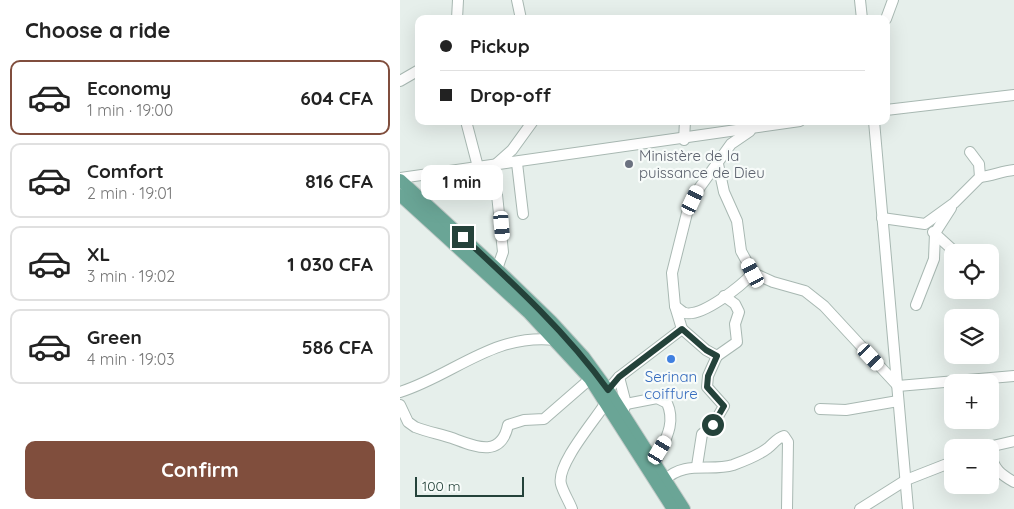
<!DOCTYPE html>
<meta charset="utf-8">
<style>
:root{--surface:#fff;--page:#f2f2f2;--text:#222;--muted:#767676;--line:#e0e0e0;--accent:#804e3d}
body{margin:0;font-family:Quicksand,sans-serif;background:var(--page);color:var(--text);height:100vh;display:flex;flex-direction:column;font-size:19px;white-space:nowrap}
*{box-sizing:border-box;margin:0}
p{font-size:16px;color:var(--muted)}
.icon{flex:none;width:28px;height:28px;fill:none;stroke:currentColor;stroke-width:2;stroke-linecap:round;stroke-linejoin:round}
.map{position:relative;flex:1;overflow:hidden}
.panel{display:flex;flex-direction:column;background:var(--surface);width:400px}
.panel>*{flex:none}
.banner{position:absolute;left:15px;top:15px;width:475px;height:110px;border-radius:10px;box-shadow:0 5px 20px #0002;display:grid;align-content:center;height:110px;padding:0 25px;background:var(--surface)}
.controls{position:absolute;left:544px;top:244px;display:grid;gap:10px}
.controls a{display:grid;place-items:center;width:55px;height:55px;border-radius:10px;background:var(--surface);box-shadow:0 5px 20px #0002;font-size:25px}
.scale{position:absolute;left:15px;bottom:12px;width:109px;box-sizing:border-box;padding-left:5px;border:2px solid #24423a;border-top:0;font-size:14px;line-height:18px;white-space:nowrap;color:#24423a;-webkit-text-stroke:4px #f7fbf9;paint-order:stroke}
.end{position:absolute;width:22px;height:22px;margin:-11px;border:6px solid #24423a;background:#fff;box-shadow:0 0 0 2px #fff}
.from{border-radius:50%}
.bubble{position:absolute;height:35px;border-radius:10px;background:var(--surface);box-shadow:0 5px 20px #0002;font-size:16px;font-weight:700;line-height:35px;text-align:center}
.car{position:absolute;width:15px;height:30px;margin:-15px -8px;border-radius:6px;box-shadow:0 0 4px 1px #0007;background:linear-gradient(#fff 24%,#345 0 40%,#fff 0 76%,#345 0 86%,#fff 0)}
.banner b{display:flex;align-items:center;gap:18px;height:48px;font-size:19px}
.banner b+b{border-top:1px solid var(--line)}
.banner i{width:12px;height:12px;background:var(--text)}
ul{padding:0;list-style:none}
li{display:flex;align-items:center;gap:15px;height:75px;margin:0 10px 8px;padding:0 15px;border:2px solid var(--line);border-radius:10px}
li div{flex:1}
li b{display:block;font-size:19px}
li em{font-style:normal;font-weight:700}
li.active{border-color:var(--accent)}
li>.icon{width:45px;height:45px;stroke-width:1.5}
h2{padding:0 25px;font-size:22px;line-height:60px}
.button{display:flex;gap:10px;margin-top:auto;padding:10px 25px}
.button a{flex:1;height:58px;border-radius:10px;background:var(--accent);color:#fff;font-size:20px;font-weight:700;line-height:58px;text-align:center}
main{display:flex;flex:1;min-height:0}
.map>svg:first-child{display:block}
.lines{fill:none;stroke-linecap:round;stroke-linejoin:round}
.minor-casing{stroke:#a8b8b2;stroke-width:12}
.major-casing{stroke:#c2cac8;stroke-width:14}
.minor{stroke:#fff;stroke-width:10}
.major{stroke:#6aa596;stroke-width:12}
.route{stroke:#24423a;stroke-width:6}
.worship-dot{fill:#6b7280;stroke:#f7fbf9;stroke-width:2}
.shop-dot{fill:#3f7fe0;stroke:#f7fbf9;stroke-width:2}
.labels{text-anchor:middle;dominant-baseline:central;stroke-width:4.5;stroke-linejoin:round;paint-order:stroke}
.worship-label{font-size:15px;fill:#5b616d;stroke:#f7fbf9;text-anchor:start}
.shop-label{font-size:15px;fill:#366cbe;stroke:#f7fbf9}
</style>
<main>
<section class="panel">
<h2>Choose a ride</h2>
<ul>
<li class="active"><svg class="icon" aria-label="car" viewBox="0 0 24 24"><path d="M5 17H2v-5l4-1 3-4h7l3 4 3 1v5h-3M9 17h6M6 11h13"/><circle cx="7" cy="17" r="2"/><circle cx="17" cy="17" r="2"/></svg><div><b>Economy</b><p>1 min · 19:00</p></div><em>604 CFA</em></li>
<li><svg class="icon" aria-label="car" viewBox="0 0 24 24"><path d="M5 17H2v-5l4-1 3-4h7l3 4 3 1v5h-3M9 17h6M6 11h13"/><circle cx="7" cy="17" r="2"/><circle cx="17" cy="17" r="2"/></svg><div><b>Comfort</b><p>2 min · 19:01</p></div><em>816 CFA</em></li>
<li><svg class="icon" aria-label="car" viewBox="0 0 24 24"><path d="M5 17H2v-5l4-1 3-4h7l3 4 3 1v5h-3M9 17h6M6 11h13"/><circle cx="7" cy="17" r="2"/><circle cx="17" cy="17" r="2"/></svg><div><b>XL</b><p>3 min · 19:02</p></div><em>1 030 CFA</em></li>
<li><svg class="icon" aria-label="car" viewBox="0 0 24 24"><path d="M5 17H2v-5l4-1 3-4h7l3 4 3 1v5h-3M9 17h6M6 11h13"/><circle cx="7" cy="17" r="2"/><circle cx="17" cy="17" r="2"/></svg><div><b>Green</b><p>4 min · 19:03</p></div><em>586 CFA</em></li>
</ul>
<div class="button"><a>Confirm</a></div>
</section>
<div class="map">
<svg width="614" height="509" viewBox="0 0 614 509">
<rect width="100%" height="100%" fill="#e6efeb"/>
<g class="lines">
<!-- minor casing -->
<g class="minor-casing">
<g id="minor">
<polyline points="117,0 121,19"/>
<polyline points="460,0 462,19"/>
<polyline points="57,19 58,0"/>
<polyline points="486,19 493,0"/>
<polyline points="0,81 19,70"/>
<polyline points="486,110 614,95"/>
<polyline points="66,121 78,167"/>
<polyline points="474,121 508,509"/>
<polyline points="284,140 285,121"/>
<polyline points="117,163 123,214"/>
<polyline points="318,164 324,192 337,221 341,251 353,273 373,282 405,291 424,306 498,386 614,376"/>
<path d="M580,177C592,176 602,171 614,170"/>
<polyline points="0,178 400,121"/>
<polyline points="482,218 525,224 554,203 580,177 579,164 570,152"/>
<polyline points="533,232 555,252"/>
<polyline points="97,269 103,252 94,166 112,150 133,121"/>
<polyline points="516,305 534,259 535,233 551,208"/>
<path d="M275,306C278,308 282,312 285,313C303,317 342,285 353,273"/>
<polyline points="282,329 275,306 272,273 287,213 300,187 331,144 350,131"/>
<polyline points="219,377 226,404 224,409"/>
<polyline points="208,390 219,377 282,329 306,350 317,356 337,342 335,324 339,312 335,304 324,296"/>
<path d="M0,392C54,375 93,333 155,340"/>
<path d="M226,404L257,398L267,403C277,425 263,443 255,464"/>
<path d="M0,405L8,422L15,427C28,432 40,434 52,438C74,446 101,459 108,425L124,420L144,419L190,379"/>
<polyline points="420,409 446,410 498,401"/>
<polyline points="584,448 614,441"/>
<path d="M590,453C594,469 600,474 614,482"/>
<polyline points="297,466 302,434 313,425 324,406 307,387 308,376 317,356"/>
<path d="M265,480C284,460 311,472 333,465C344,461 359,455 368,448C374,443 377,438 384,436L388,442L387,509"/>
<path d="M172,509C169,501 163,492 161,484C156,465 195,420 205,404L203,398"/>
<polyline points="460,509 506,480 552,462"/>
</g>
</g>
<!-- major casing -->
<g class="major-casing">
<g id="major">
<polyline points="0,180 97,269 151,321 184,357 208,390 284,509"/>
<polyline points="0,195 128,312 190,379 273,509"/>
</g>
</g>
<!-- minor -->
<use href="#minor" class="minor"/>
<!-- major -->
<use href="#major" class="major"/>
</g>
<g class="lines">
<!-- route -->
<path class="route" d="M63,237C115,285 167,333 208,390L219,377L282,329L306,350L317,356L308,376L307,387L324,406L313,425"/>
</g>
<!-- markers -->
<circle class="worship-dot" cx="229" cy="164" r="5"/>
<circle class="shop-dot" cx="271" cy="359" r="5"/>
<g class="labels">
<!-- worship labels -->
<g class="worship-label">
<text x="239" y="155">Ministère de la<tspan x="239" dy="17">puissance de Dieu</tspan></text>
</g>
<!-- shop labels -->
<g class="shop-label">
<text x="271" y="376">Serinan<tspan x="271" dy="17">coiffure</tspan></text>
</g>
</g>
</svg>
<div class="controls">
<a><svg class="icon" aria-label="locate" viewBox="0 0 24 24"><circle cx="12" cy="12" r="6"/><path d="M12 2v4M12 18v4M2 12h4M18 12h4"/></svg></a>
<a><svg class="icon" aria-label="layers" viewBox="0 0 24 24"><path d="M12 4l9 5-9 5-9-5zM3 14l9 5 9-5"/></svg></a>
<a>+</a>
<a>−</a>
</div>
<div class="scale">100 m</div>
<i class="end from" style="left:313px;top:425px"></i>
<i class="end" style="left:63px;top:237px"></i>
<div class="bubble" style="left:21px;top:165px;width:82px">1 min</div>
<i class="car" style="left:293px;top:200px;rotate:25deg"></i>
<i class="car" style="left:102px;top:226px;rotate:175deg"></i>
<i class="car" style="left:353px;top:273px;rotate:332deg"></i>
<i class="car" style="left:471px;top:357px;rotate:137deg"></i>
<i class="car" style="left:260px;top:450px;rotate:31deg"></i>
<div class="banner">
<b><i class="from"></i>Pickup</b>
<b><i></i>Drop-off</b>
</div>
</div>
</main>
